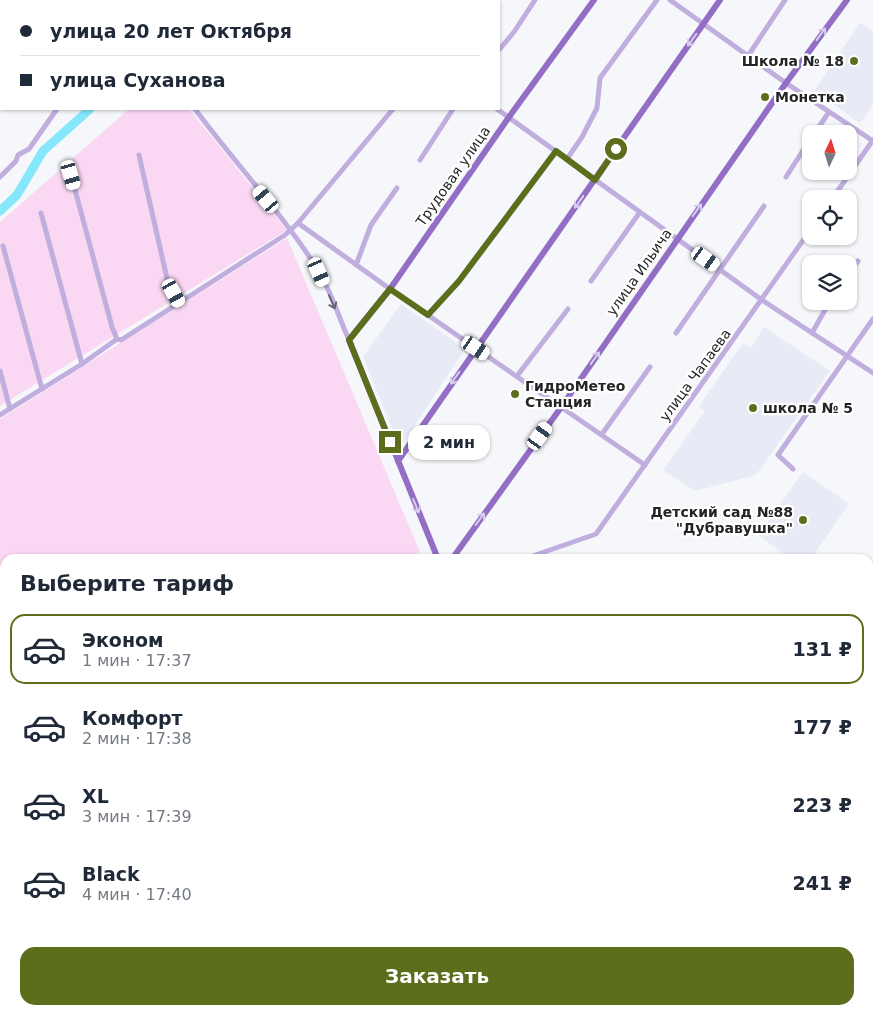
<!DOCTYPE html>
<html lang="ru">
<meta charset="utf-8">
<style>
:root{--surface:#fff;--page:#f6f6f7;--text:#1f2937;--muted:#747a83;--line:#e0e1e3;--accent:#5c6e1c}
body{margin:0;font-family:"DejaVu Sans",sans-serif;background:var(--page);color:var(--text);height:100vh;display:flex;flex-direction:column;font-size:19px;white-space:nowrap}
*{box-sizing:border-box;margin:0}
p{font-size:16px;color:var(--muted)}
.icon{flex:none;width:28px;height:28px;fill:none;stroke:currentColor;stroke-width:2;stroke-linecap:round;stroke-linejoin:round}
.map{position:relative;flex:1;overflow:hidden}
.drawer{position:absolute;left:0px;top:554px;width:874px;height:461px;display:flex;flex-direction:column;background:var(--surface);border-radius:15px 15px 0 0;box-shadow:0 1px 4px #0004}
.drawer>*{flex:none}
.guide{position:absolute;left:0px;top:0px;width:500px;height:110px;box-shadow:0 1px 4px #0004;display:grid;align-content:center;height:110px;padding:0 20px;background:var(--surface)}
.needle{width:32px;rotate:4deg}
.controls{position:absolute;left:802px;top:125px;display:grid;gap:10px}
.controls a{display:grid;place-items:center;width:55px;height:55px;border-radius:10px;background:var(--surface);box-shadow:0 1px 4px #0004;font-size:25px}
.end{position:absolute;width:22px;height:22px;margin:-11px;border:6px solid #5c6e1c;background:#fff;box-shadow:0 0 0 2px #fff}
.from{border-radius:50%}
.bubble{position:absolute;height:35px;border-radius:15px;background:var(--surface);box-shadow:0 1px 4px #0004;font-size:16px;font-weight:600;line-height:35px;text-align:center}
.car{position:absolute;width:15px;height:30px;margin:-15px -8px;border-radius:6px;box-shadow:0 0 4px 1px #0007;background:linear-gradient(#fff 24%,#345 0 40%,#fff 0 76%,#345 0 86%,#fff 0)}
.guide b{display:flex;align-items:center;gap:18px;height:48px;font-size:19px}
.guide b+b{border-top:1px solid var(--line)}
.guide i{width:12px;height:12px;background:var(--text)}
ul{padding:0;list-style:none}
li{display:flex;align-items:center;gap:15px;height:70px;margin:0 10px 8px;padding:0 10px;border:2px solid transparent;border-radius:15px}
li div{flex:1}
li b{display:block;font-size:19px}
li em{font-style:normal;font-weight:600}
li.active{border-color:var(--accent)}
li>.icon{width:45px;height:45px;stroke-width:1.5}
h2{padding:0 20px;font-size:22px;line-height:60px}
.action{display:flex;gap:10px;margin-top:auto;padding:10px 20px}
.action a{flex:1;height:58px;border-radius:15px;background:var(--accent);color:#fff;font-size:20px;font-weight:600;line-height:58px;text-align:center}
.map>svg:first-child{display:block}
.built{fill:#e8ebf6}
.green{fill:#fad8f4}
.lines{fill:none;stroke-linecap:round;stroke-linejoin:round}
.river{stroke:#85e7fa;stroke-width:9}
.minor{stroke:#c0aede;stroke-width:5}
.major{stroke:#926ec5;stroke-width:6}
.oneway{stroke:#d9cceb}
.oneway2{stroke:#6a6278}
.route{stroke:#5c6e1c;stroke-width:6}
.poi-dot{fill:#5c6e1c;stroke:#fff;stroke-width:2}
.labels{text-anchor:middle;dominant-baseline:central;stroke-width:4.5;stroke-linejoin:round;paint-order:stroke}
.poi-label{font-size:14px;font-weight:bold;fill:#242425;stroke:#fff;text-anchor:start}
.street-label{font-size:14px;fill:#242425;stroke:#fff}
</style>
<div class="map">
<svg width="873" height="1014" viewBox="0 0 873 1014">
<rect width="100%" height="100%" fill="#f6f7fa"/>
<!-- built -->
<g class="built">
<polygon points="860,23 873,31 873,105 860,123 814,91"/>
<polygon points="401,304 465,349 400,448 363,357"/>
<polygon points="764,327 830,371 756,475 695,491 663,470 705,411 699,406 743,343 751,348"/>
<polygon points="803,472 849,504 811,559 791,559 758,535"/>
<polygon points="29,1010 121,1010 119,1014 22,1014"/>
<polygon points="182,1010 565,1010 564,1014 181,1014"/>
</g>
<!-- green -->
<g class="green">
<polygon points="182,0 464,0 462,1"/>
<polygon points="129,109 189,109 287,230 0,406 0,222"/>
<polygon points="287,238 420,552 405,559 5,559 5,745 0,748 0,419"/>
</g>
<g class="lines">
<!-- river -->
<g class="river">
<polyline points="173,0 173,1"/>
<polyline points="0,211 17,195 43,151 90,109"/>
</g>
<!-- minor -->
<g class="minor">
<polyline points="93,0 94,1"/>
<polyline points="670,0 786,83 873,141"/>
<polyline points="155,1 156,0"/>
<polyline points="493,1 494,0"/>
<polyline points="499,50 514,32 535,0"/>
<polyline points="748,56 785,0"/>
<path d="M195,109C235,163 282,213 318,270C331,291 339,318 349,340"/>
<polyline points="497,109 762,300 873,373"/>
<polyline points="814,134 829,112"/>
<polyline points="139,155 168,283 180,302"/>
<polyline points="567,159 582,137 597,108 600,78 657,0"/>
<polyline points="420,160 453,109"/>
<polyline points="66,170 71,175 112,327 117,339 121,340 285,235 298,223 393,109"/>
<polyline points="0,177 16,161 18,155 29,149 57,109"/>
<polyline points="786,177 811,138"/>
<polyline points="832,199 873,140"/>
<polyline points="41,213 82,364"/>
<polyline points="298,223 390,289 645,465"/>
<polyline points="3,246 42,389"/>
<polyline points="356,265 371,225 397,188"/>
<polyline points="849,274 858,261"/>
<polyline points="591,281 640,212"/>
<polyline points="428,315 459,281 556,151"/>
<polyline points="676,333 764,206"/>
<polyline points="812,333 830,301"/>
<polyline points="0,371 10,409"/>
<polyline points="517,376 568,309"/>
<polyline points="0,415 82,364 117,339"/>
<polyline points="602,434 650,367"/>
<polyline points="793,469 778,455 873,319"/>
<polyline points="524,559 596,534 811,229"/>
<polyline points="0,791 5,788"/>
<polyline points="0,817 5,814"/>
<polyline points="869,824 873,827"/>
<polyline points="358,1014 359,1010"/>
<polyline points="650,1014 651,1010"/>
</g>
<!-- major -->
<g class="major">
<polyline points="398,461 720,0"/>
<polyline points="438,559 349,340 390,289 509,117 594,0"/>
<polyline points="452,559 562,406 786,83 847,0"/>
<polyline points="869,675 873,669"/>
<polyline points="0,769 5,767"/>
</g>
</g>
<!-- one-way arrows -->
<defs><path id="oneway-shaft" d="M-6 0H5M1.5-3L5.5 0L1.5 3" fill="none" stroke-width="1.6" stroke-linecap="round" stroke-linejoin="round" transform="scale(1.25)"/></defs>
<g class="oneway">
<use href="#oneway-shaft" transform="translate(821 34) rotate(-54)"/>
<use href="#oneway-shaft" transform="translate(692 40) rotate(125)"/>
<use href="#oneway-shaft" transform="translate(579 202) rotate(125)"/>
<use href="#oneway-shaft" transform="translate(697 210) rotate(-55)"/>
<use href="#oneway-shaft" transform="translate(595 358) rotate(-55)"/>
<use href="#oneway-shaft" transform="translate(455 378) rotate(125)"/>
<use href="#oneway-shaft" transform="translate(416 506) rotate(68)"/>
<use href="#oneway-shaft" transform="translate(480 519) rotate(-54)"/>
</g>
<use class="oneway2" href="#oneway-shaft" transform="translate(332 302) rotate(66)"/>
<g class="lines">
<!-- route -->
<polyline class="route" points="390,442 349,340 390,289 428,315 459,281 556,151 595,180 616,149"/>
</g>
<!-- markers -->
<g class="poi-dot">
<circle cx="854" cy="61" r="5"/>
<circle cx="765" cy="97" r="5"/>
<circle cx="515" cy="394" r="5"/>
<circle cx="753" cy="408" r="5"/>
<circle cx="803" cy="520" r="5"/>
</g>
<g class="labels">
<!-- poi labels -->
<g class="poi-label">
<text x="844" y="61" text-anchor="end">Школа № 18</text>
<text x="775" y="97">Монетка</text>
<text x="525" y="386">ГидроМетео<tspan x="525" dy="16">Станция</tspan></text>
<text x="763" y="408">школа № 5</text>
<text x="793" y="512" text-anchor="end">Детский сад №88<tspan x="793" dy="16">"Дубравушка"</tspan></text>
</g>
<!-- street labels -->
<g class="street-label">
<text transform="translate(453 176) rotate(-55)">Трудовая улица</text>
<text transform="translate(639 272) rotate(-55)">улица Ильича</text>
<text transform="translate(695 375) rotate(-54)">улица Чапаева</text>
</g>
</g>
</svg>
<div class="controls">
<a><svg class="needle" viewBox="-14 -14 28 28"><path d="M0-13l5 13h-10z" fill="#e53935"/><path d="M0 13l5-13h-10z" fill="#747a83"/></svg></a>
<a><svg class="icon" aria-label="locate" viewBox="0 0 24 24"><circle cx="12" cy="12" r="6"/><path d="M12 2v4M12 18v4M2 12h4M18 12h4"/></svg></a>
<a><svg class="icon" aria-label="layers" viewBox="0 0 24 24"><path d="M12 4l9 5-9 5-9-5zM3 14l9 5 9-5"/></svg></a>
</div>
<i class="end from" style="left:616px;top:149px"></i>
<i class="end" style="left:390px;top:442px"></i>
<div class="bubble" style="left:408px;top:425px;width:82px">2 мин</div>
<i class="car" style="left:71px;top:175px;rotate:164deg"></i>
<i class="car" style="left:266px;top:199px;rotate:320deg"></i>
<i class="car" style="left:706px;top:259px;rotate:125deg"></i>
<i class="car" style="left:319px;top:272px;rotate:156deg"></i>
<i class="car" style="left:174px;top:293px;rotate:151deg"></i>
<i class="car" style="left:476px;top:348px;rotate:124deg"></i>
<i class="car" style="left:540px;top:436px;rotate:36deg"></i>
<div class="guide">
<b><i class="from"></i>улица 20 лет Октября</b>
<b><i></i>улица Суханова</b>
</div>
<section class="drawer">
<h2>Выберите тариф</h2>
<ul>
<li class="active"><svg class="icon" aria-label="car" viewBox="0 0 24 24"><path d="M5 17H2v-5l4-1 3-4h7l3 4 3 1v5h-3M9 17h6M6 11h13"/><circle cx="7" cy="17" r="2"/><circle cx="17" cy="17" r="2"/></svg><div><b>Эконом</b><p>1 мин · 17:37</p></div><em>131 ₽</em></li>
<li><svg class="icon" aria-label="car" viewBox="0 0 24 24"><path d="M5 17H2v-5l4-1 3-4h7l3 4 3 1v5h-3M9 17h6M6 11h13"/><circle cx="7" cy="17" r="2"/><circle cx="17" cy="17" r="2"/></svg><div><b>Комфорт</b><p>2 мин · 17:38</p></div><em>177 ₽</em></li>
<li><svg class="icon" aria-label="car" viewBox="0 0 24 24"><path d="M5 17H2v-5l4-1 3-4h7l3 4 3 1v5h-3M9 17h6M6 11h13"/><circle cx="7" cy="17" r="2"/><circle cx="17" cy="17" r="2"/></svg><div><b>XL</b><p>3 мин · 17:39</p></div><em>223 ₽</em></li>
<li><svg class="icon" aria-label="car" viewBox="0 0 24 24"><path d="M5 17H2v-5l4-1 3-4h7l3 4 3 1v5h-3M9 17h6M6 11h13"/><circle cx="7" cy="17" r="2"/><circle cx="17" cy="17" r="2"/></svg><div><b>Black</b><p>4 мин · 17:40</p></div><em>241 ₽</em></li>
</ul>
<div class="action"><a>Заказать</a></div>
</section>
</div>
